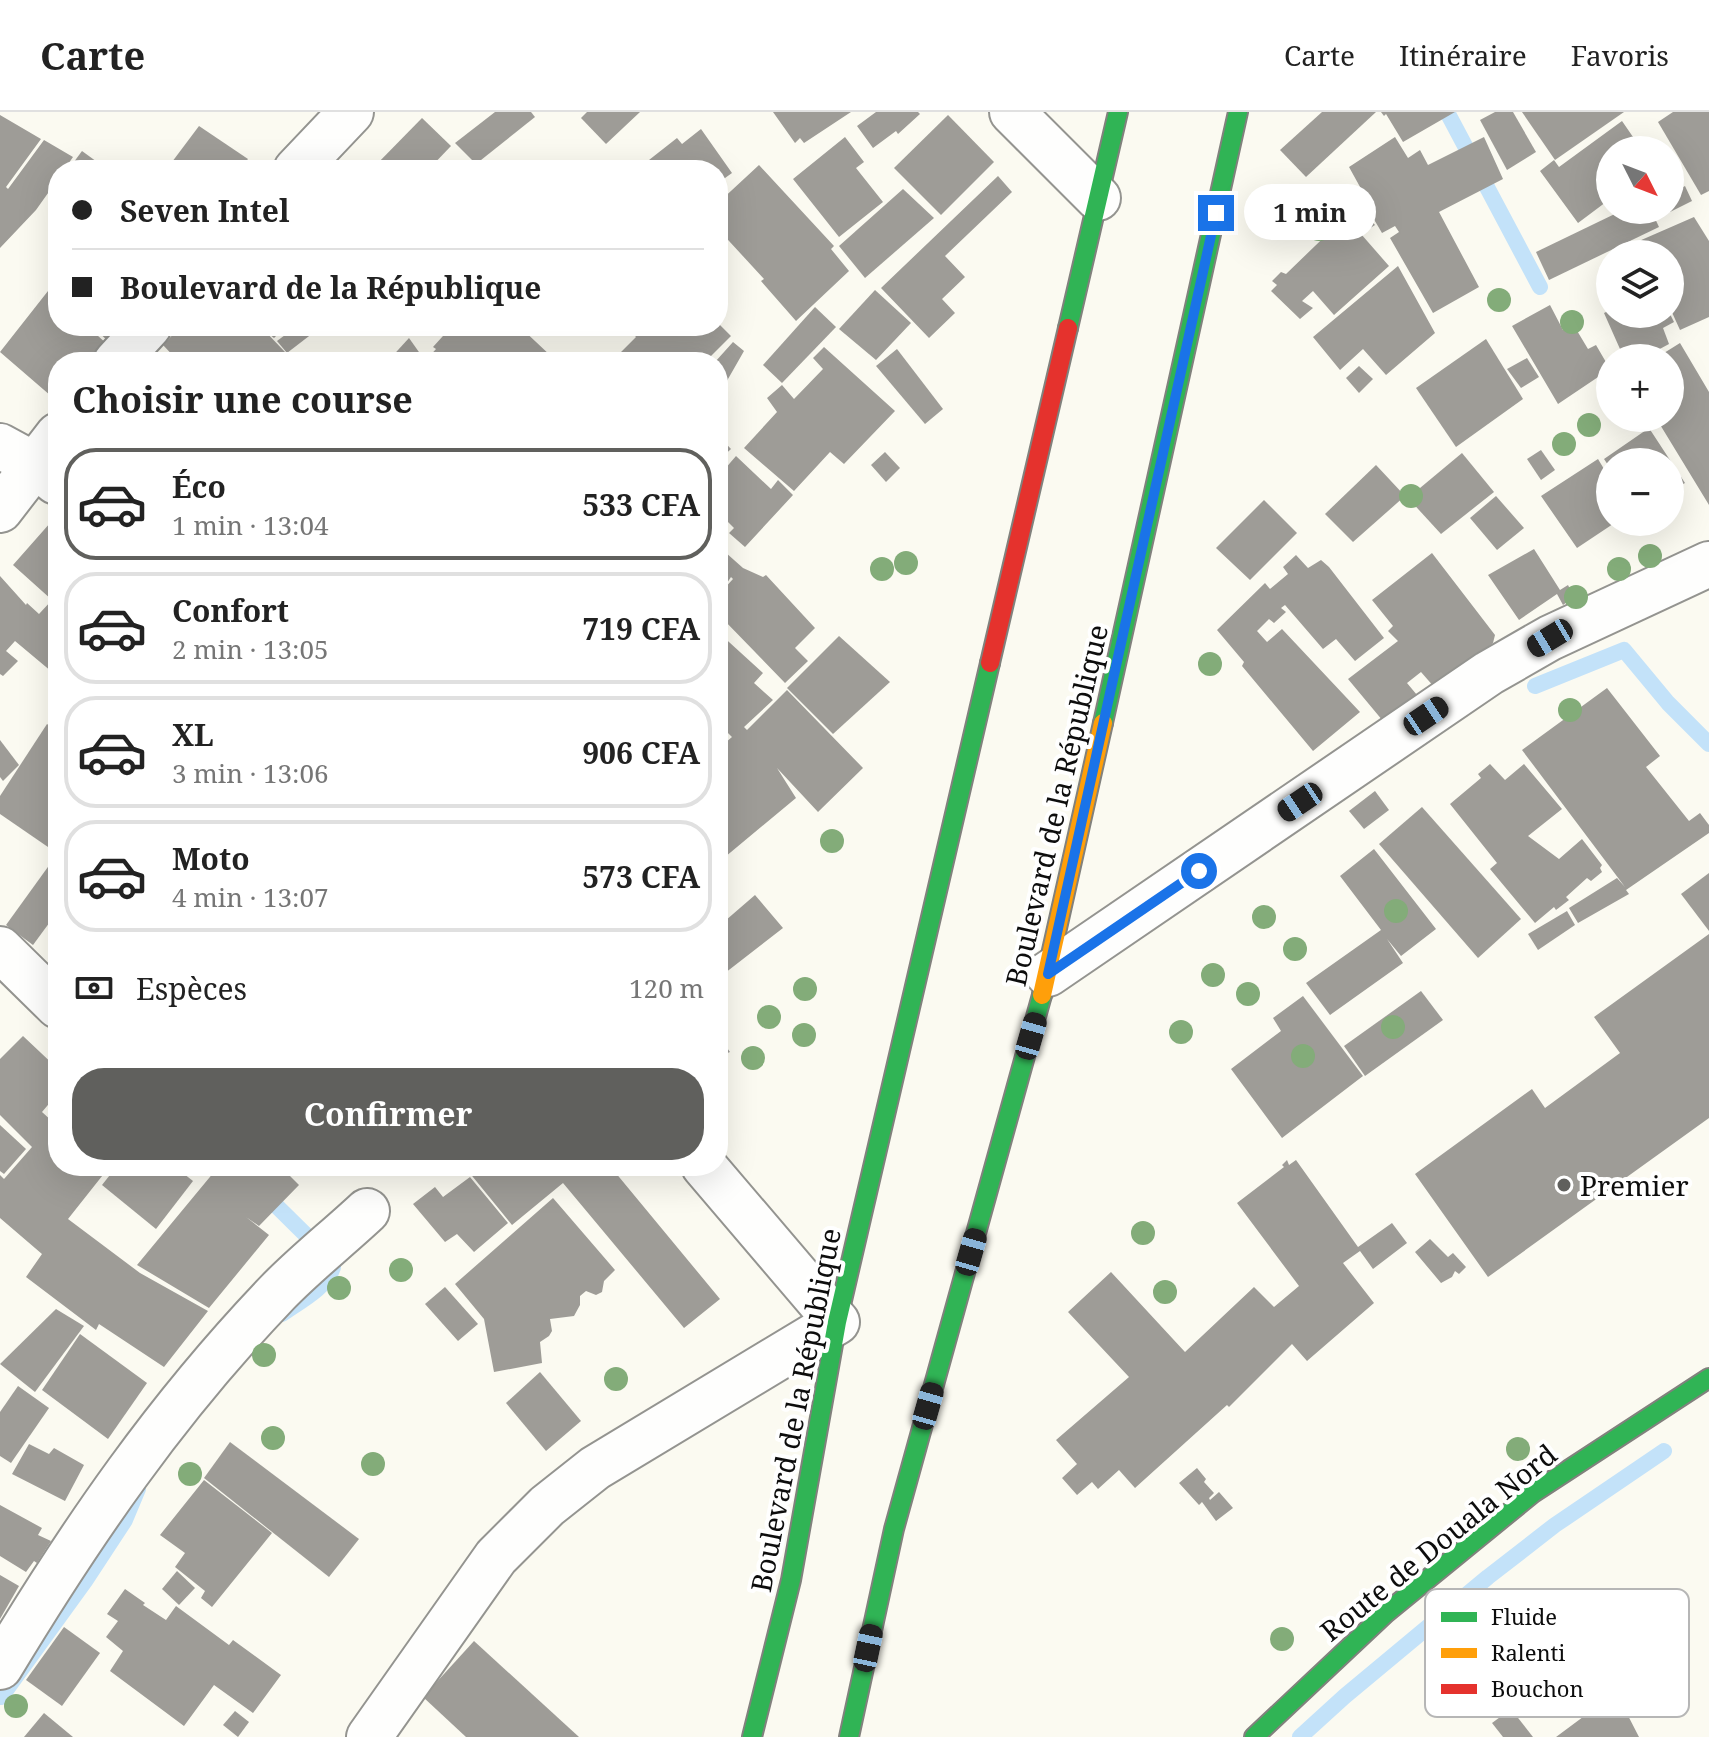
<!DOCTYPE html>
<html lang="fr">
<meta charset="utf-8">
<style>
:root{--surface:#fff;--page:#f6f6f6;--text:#222;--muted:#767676;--line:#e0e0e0;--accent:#60605d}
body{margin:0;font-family:"Noto Serif",serif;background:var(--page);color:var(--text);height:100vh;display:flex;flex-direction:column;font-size:30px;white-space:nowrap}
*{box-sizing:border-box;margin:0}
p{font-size:26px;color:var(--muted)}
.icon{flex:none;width:44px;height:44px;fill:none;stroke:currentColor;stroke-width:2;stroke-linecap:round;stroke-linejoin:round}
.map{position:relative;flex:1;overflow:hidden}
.panel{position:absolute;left:48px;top:240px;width:680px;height:824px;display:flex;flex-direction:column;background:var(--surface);border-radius:32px;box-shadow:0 8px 32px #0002}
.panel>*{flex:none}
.hud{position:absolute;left:48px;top:48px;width:680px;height:176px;border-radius:32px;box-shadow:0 8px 32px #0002;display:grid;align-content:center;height:176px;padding:0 24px;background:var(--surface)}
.needle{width:52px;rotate:132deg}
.tools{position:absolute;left:1596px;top:24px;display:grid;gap:16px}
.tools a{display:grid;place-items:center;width:88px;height:88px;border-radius:50%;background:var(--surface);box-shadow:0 8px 32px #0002;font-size:40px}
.end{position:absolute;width:36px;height:36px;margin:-18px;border:10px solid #1a73e8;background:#fff;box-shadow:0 0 0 4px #fff}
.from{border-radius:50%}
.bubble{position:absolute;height:56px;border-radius:28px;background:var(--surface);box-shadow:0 8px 32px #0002;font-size:26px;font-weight:700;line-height:56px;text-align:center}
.car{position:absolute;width:24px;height:48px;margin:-24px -12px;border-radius:10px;box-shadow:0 0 6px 2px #0007;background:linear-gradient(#222 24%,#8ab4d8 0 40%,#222 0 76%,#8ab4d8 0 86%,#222 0)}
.hud b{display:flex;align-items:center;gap:28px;height:76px;font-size:30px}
.hud b+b{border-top:2px solid var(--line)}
.hud i{width:20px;height:20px;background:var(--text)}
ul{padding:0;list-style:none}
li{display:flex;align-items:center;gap:24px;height:112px;margin:0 16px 12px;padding:0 8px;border:4px solid var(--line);border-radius:32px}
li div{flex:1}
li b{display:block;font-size:30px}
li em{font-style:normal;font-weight:700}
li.active{border-color:var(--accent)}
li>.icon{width:72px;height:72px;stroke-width:1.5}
h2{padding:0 24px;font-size:36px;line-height:96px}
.pay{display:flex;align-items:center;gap:20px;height:88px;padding:0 24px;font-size:30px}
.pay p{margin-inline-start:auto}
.primary-button{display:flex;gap:16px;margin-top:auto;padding:16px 24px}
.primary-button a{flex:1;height:92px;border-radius:32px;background:var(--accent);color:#fff;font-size:32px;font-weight:700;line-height:92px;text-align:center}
header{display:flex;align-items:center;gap:48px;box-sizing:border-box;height:112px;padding:0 40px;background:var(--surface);border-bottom:2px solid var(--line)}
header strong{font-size:38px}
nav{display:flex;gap:44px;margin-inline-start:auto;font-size:28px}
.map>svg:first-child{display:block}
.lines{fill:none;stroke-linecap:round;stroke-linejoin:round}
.stream{stroke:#c3e2f9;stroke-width:16}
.building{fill:#9e9c97}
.street-casing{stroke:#949490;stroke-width:48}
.fast-casing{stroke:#81817d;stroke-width:22}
.slow-casing{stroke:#81817d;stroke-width:22}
.jam-casing{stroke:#81817d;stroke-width:22}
.street{stroke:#fefefd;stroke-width:44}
.fast{stroke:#30b455;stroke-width:18}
.slow{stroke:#ff9f0a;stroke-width:18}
.jam{stroke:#e5322d;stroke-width:18}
.tree{fill:#83ac79}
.route{stroke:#1a73e8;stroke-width:10}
.poi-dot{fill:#60605d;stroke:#fff;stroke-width:3}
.labels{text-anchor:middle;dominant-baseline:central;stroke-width:8;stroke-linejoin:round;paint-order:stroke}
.street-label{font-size:28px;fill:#0d0d0d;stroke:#fff}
.poi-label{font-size:28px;fill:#0d0d0d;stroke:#fff;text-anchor:start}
.key{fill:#fff;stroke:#b6b6b6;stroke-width:2}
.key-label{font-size:22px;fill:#0d0d0d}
</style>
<header>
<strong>Carte</strong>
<nav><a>Carte</a><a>Itinéraire</a><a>Favoris</a></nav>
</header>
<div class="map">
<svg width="1709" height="1625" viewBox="0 0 1709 1625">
<rect width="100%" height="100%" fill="#fbfaf1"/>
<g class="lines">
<!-- stream -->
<g class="stream">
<polyline points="1447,0 1540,175"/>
<polyline points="1535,574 1624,538 1668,591 1709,632"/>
<polyline points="236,1054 310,1127"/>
<path d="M282,1202C299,1190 328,1175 333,1155L327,1147"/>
<polyline points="1,1585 85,1469 125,1408 138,1377"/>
<polyline points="1300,1625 1345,1584 1488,1465 1555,1413 1664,1339"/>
</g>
</g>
<!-- building -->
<g class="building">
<polygon points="495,0 531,0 535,5 476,52 455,31"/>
<polygon points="587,0 640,0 606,32 581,6"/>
<polygon points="773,0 851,0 804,31 800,26 795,31"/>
<polygon points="876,0 918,0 920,2 898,22 896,19 873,36 857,14"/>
<polygon points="1322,0 1376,0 1306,65 1280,38"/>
<polygon points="1381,0 1455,0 1403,30 1386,2 1384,4"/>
<polygon points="1495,0 1513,0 1536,40 1507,58 1480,8"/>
<polygon points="1522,0 1624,0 1555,48"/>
<polygon points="1673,0 1709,0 1709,79 1701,83 1658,10"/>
<polygon points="0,3 41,27 6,75 8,77 44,28 73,45 64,58 58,58 58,67 36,98 0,136"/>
<polygon points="948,3 994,50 941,103 894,56"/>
<polygon points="422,6 451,34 428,58 376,58 373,56"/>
<polygon points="1622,9 1642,38 1610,38 1610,87 1578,111 1540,59 1554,48 1559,55"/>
<polygon points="199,14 248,47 239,58 166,58"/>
<polygon points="701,17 732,61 718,71 718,58 657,58 649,48 677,26 682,32"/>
<polygon points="845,25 864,50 856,56 883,90 839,125 793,67"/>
<polygon points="1395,25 1408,46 1420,38 1428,53 1484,25 1503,67 1439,100 1479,175 1433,201 1390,126 1399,120 1395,114 1382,121 1372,104 1375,102 1349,55"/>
<polygon points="82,39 104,55 101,58 68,58"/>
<polygon points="759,53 834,134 831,137 849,159 796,209 761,169 764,167 718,117 718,91"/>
<polygon points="998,64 1012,80 945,144 965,165 942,187 955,201 929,226 881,176"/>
<polygon points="1685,74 1692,89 1670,100 1670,82"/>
<polygon points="903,77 934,106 865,166 839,134"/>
<polygon points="1358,92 1375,113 1361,122 1389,154 1334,203 1313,179 1302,189 1313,196 1300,207 1271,179 1277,173 1272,169 1281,160 1286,162 1345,105 1344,102"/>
<polygon points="1623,98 1651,98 1659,115 1549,168 1536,140"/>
<polygon points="1694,105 1709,129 1709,205 1680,218 1670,196 1670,142 1645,142 1639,129"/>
<polygon points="1398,154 1435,221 1386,263 1363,237 1340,258 1313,225"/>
<polygon points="875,178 911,211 876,248 839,217"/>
<polygon points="48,179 58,188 58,214 87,214 108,233 93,250 58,250 58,290 0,240"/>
<polygon points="1550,193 1563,218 1573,212 1588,237 1596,233 1610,257 1558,292 1512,214"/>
<polygon points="815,195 836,215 782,271 763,253"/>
<polygon points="1610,198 1610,202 1670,202 1674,210 1663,216 1669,232 1643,246 1624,246 1604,201"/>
<polygon points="718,211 731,224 705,250 631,250 621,240 636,225 626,214 718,214"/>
<polygon points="92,214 126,214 111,232"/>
<polygon points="181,214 279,214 281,219 274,226 263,217 285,240 274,250 179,250 163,233"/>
<polygon points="297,214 307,214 313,221 287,241 277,229"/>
<polygon points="452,214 519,214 552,245 548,250 428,250 426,248 436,237 433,235"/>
<polygon points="409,226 426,250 387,250"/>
<polygon points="1486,227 1523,287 1456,335 1416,276"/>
<polygon points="733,230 744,239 724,274 718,270 718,250 715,250"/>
<polygon points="1680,231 1709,280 1709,393 1656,306 1670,306 1670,246 1656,246"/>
<polygon points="824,235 895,299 844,352 830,340 794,379 744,336 777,300 767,286 782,273 794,287 823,257 813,246"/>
<polygon points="897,237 943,297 925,312 876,254"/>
<polygon points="1527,246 1539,265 1521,276 1507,257"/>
<polygon points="1359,254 1373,267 1359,281 1346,266"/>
<polygon points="1649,316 1685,371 1678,375 1682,380 1670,387 1670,350 1610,350 1610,356 1604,347"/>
<polygon points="718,323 731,337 718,349"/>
<polygon points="1541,338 1555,358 1541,368 1527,347"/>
<polygon points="885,340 900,356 886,370 871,353"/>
<polygon points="1462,341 1494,380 1441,422 1408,386"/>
<polygon points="736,344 771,377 778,368 793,383 745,435 729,421 734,416 718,400 718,365"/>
<polygon points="1598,347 1610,367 1610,410 1616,410 1577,436 1541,384"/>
<polygon points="1376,353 1405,384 1353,430 1325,402"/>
<polygon points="1496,384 1524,416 1497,438 1470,406"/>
<polygon points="1264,388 1297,421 1250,468 1216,436"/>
<polygon points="58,402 58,565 15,529 6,539 18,549 3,564 0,562 0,464 26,493 27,491 39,502 52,488 13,453"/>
<polygon points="1534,437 1560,478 1568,473 1574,485 1563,493 1557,482 1519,508 1488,463"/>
<polygon points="725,440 743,456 763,465 766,463 815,516 795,536 808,549 785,571 722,506 718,511 718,476 721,480 733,467 731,465 727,471 718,464 718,446"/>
<polygon points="1432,441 1495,523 1493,531 1435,576 1421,560 1407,571 1417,583 1383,609 1348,567 1398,529 1388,519 1393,514 1372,488"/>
<polygon points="1296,443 1308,456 1321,448 1329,455 1384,526 1355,549 1336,527 1323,537 1285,493 1281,496 1286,500 1274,511 1269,507 1257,519 1267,530 1282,517 1360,600 1313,639 1242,554 1244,550 1217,518 1265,471 1270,477 1288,462 1283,455"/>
<polygon points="718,520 763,561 754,571 773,588 744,615 747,618 787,578 863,656 818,700 777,656 796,686 725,745 718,736 718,637 732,625 718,611"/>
<polygon points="839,524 890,570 833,622 787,576"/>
<polygon points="1607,576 1660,644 1646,655 1689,709 1700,701 1709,713 1709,721 1626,778 1629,782 1578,811 1569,796 1617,766 1625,775 1522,638"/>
<polygon points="47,612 58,620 58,719 48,735 0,702 0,684"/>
<polygon points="0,628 19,653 3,669 0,665"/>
<polygon points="1490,652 1505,668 1524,652 1562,697 1528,724 1559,747 1582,727 1602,753 1600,756 1602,760 1591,769 1587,766 1566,785 1569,788 1556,798 1554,795 1535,811 1490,757 1497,751 1450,692 1481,666 1478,662"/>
<polygon points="1375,679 1389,698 1364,717 1349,699"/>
<polygon points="1422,695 1521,807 1478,846 1379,732"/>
<polygon points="1374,737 1436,817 1401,844 1387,827 1403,851 1330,903 1306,871 1381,818 1340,764"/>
<polygon points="58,741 58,799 33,833 6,813"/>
<polygon points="1709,761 1709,819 1681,782"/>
<polygon points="755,783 783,816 725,861 720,855 718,856 718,815"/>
<polygon points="1567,799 1575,813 1538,838 1528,822"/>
<polygon points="1709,822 1709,1006 1488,1165 1415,1062 1532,977 1545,996 1620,941 1594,905"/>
<polygon points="1421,879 1443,908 1365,964 1344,934"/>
<polygon points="1303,884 1363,964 1282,1026 1231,957 1281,919 1273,906"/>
<polygon points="718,917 725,927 722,929 730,940 718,945"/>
<polygon points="23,924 58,957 58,981 42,1000 53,1010 58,1005 58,1054 110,1054 68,1107 140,1161 208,1199 164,1255 99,1212 96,1218 26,1165 42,1142 0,1106 0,1063 4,1067 32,1035 0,1003 0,947"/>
<polygon points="0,1013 26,1037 4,1062 0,1059"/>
<polygon points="1287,1048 1289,1053 1296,1048 1358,1135 1392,1111 1407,1131 1373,1157 1360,1139 1343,1151 1374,1191 1307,1249 1292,1232 1229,1295 1227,1293 1135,1376 1119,1358 1098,1377 1092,1370 1077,1383 1062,1366 1077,1352 1056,1328 1129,1265 1068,1200 1111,1160 1185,1240 1254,1175 1274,1195 1299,1174 1237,1091 1284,1055 1282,1053"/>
<polygon points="117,1054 174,1054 193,1069 156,1117 102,1073"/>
<polygon points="219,1054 280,1054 299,1073 259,1114 246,1105 269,1123 209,1196 137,1153"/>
<polygon points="464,1054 610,1054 720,1187 684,1216 563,1071 512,1113"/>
<polygon points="470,1065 508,1111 474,1140 457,1122 445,1130 413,1092 435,1075 443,1085"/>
<polygon points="553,1086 615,1158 604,1169 602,1180 596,1183 586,1179 580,1184 580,1193 574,1204 550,1207 552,1219 549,1224 540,1230 542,1251 494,1260 484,1207 455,1172"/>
<polygon points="1430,1127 1448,1145 1453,1141 1466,1155 1459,1162 1455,1159 1452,1165 1441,1171 1415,1140"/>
<polygon points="445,1175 478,1212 458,1229 425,1192"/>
<polygon points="56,1197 84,1214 35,1280 0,1252"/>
<polygon points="80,1222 147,1271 108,1327 42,1278"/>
<polygon points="540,1260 581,1309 546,1339 506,1291"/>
<polygon points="18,1274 49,1296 11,1351 0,1344 0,1300"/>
<polygon points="230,1330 359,1427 329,1465 204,1366"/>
<polygon points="29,1332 49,1342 54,1336 84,1353 65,1389 12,1362"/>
<polygon points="1197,1356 1206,1367 1204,1370 1214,1381 1209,1386 1210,1388 1219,1380 1233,1396 1216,1409 1202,1390 1199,1393 1179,1371"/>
<polygon points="204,1368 272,1421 212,1495 201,1486 205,1479 175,1455 185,1441 160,1423"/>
<polygon points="0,1393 42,1416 38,1423 51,1429 37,1451 34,1449 26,1460 0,1444"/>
<polygon points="177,1459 195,1476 179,1493 162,1477"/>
<polygon points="0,1463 19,1474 0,1507"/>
<polygon points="125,1477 145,1491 143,1493 166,1508 176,1494 229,1533 233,1528 281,1563 253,1601 214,1573 184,1614 110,1559 123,1539 106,1525 118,1509 107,1502"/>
<polygon points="64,1515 100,1541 62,1594 26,1568"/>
<polygon points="474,1529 579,1625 466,1625 423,1585"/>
<polygon points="1660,1534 1667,1549 1672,1547 1680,1563 1621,1590 1639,1625 1556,1625 1587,1602 1613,1589 1601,1566"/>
<polygon points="1511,1597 1533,1625 1503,1625 1492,1611"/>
<polygon points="235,1599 249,1610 238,1625 223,1613"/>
<polygon points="44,1601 73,1625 24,1625"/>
</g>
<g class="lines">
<!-- street casing -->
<g class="street-casing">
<g id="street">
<polyline points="1012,0 1098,86"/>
<polyline points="296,58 351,0"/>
<polyline points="116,250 149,214"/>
<polyline points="0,334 35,353 56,370"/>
<polyline points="0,398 58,323"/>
<polyline points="0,837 58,894"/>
<polyline points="1048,862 1489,561 1550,526 1709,452"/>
<path d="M0,1555C82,1419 166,1297 277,1181C305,1152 337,1127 367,1099"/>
<polyline points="369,1625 496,1445 547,1394 595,1356 837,1210 704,1054"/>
</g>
</g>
<!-- fast casing -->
<g class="fast-casing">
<g id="fast">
<polyline points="1068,216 1118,0"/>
<polyline points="1103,611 1238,0"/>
<polyline points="752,1625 791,1468 837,1210 990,551"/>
<polyline points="849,1625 894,1417 1042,883"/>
<polyline points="1254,1625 1386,1501 1533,1381 1709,1266"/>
</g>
</g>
<!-- slow casing -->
<g class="slow-casing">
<polyline id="slow" points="1042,883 1103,611"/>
</g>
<!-- jam casing -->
<g class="jam-casing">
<polyline id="jam" points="990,551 1068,216"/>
</g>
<!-- street -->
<use href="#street" class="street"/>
<!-- fast -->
<use href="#fast" class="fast"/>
<!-- slow -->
<use href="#slow" class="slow"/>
<!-- jam -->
<use href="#jam" class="jam"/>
</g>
<!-- trees -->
<g class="tree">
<circle cx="1292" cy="95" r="12"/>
<circle cx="1319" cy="117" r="12"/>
<circle cx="1499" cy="188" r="12"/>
<circle cx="1572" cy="210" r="12"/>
<circle cx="1589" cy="313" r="12"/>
<circle cx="1564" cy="332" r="12"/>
<circle cx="1411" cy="384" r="12"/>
<circle cx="1650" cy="444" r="12"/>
<circle cx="906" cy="451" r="12"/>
<circle cx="882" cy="457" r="12"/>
<circle cx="1619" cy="457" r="12"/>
<circle cx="1576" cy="485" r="12"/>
<circle cx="1210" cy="552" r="12"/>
<circle cx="1570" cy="598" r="12"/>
<circle cx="832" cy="729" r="12"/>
<circle cx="1396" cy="799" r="12"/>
<circle cx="1264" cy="805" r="12"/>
<circle cx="1295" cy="837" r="12"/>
<circle cx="1213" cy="863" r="12"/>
<circle cx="805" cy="877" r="12"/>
<circle cx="1248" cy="882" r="12"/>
<circle cx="769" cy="905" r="12"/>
<circle cx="1393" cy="915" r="12"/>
<circle cx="1181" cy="920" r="12"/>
<circle cx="804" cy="923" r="12"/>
<circle cx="1303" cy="944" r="12"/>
<circle cx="753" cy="946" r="12"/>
<circle cx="1143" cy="1121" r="12"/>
<circle cx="401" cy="1158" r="12"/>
<circle cx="339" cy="1176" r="12"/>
<circle cx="1165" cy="1180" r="12"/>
<circle cx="264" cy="1243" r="12"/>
<circle cx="616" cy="1267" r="12"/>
<circle cx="273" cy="1326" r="12"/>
<circle cx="1518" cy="1337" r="12"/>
<circle cx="373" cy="1352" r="12"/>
<circle cx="190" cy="1362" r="12"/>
<circle cx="1282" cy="1527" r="12"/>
<circle cx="16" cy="1594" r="12"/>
</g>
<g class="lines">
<!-- route -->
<polyline class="route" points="1199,759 1048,862 1216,101"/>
</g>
<!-- markers -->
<circle class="poi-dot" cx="1564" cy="1073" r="8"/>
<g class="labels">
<!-- street labels -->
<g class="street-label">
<text transform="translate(1056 693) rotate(-77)">Boulevard de la République</text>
<text transform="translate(795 1298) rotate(-79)">Boulevard de la République</text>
<text transform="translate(1438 1430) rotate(-39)">Route de Douala Nord</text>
</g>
<!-- poi labels -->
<g class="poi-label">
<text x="1580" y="1073">Premier</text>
</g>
</g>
<!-- legend -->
<rect x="1425" y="1477" width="264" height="128" rx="12" class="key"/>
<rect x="1441" y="1500" width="36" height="10" fill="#30b455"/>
<rect x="1441" y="1536" width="36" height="10" fill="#ff9f0a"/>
<rect x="1441" y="1572" width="36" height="10" fill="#e5322d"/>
<g class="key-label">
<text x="1491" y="1513">Fluide</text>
<text x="1491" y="1549">Ralenti</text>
<text x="1491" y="1585">Bouchon</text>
</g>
</svg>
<div class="tools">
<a><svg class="needle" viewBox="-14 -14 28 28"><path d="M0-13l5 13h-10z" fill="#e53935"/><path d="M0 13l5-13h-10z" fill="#767676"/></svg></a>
<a><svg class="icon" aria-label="layers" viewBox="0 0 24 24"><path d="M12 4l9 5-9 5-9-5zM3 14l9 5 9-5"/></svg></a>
<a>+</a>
<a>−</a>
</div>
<i class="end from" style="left:1199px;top:759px"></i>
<i class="end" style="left:1216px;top:101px"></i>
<div class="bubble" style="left:1244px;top:72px;width:132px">1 min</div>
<i class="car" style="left:1550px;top:526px;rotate:239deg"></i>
<i class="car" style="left:1426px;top:604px;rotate:56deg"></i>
<i class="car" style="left:1300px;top:690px;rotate:236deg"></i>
<i class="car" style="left:1031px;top:924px;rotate:16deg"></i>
<i class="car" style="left:971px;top:1140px;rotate:16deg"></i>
<i class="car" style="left:928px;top:1294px;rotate:16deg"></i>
<i class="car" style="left:868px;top:1536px;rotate:12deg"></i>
<div class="hud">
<b><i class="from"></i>Seven Intel</b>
<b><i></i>Boulevard de la République</b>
</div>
<section class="panel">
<h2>Choisir une course</h2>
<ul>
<li class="active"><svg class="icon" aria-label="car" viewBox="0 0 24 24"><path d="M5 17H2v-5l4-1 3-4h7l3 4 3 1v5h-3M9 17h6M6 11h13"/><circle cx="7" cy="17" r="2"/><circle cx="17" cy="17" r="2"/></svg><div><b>Éco</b><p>1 min · 13:04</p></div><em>533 CFA</em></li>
<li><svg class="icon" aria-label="car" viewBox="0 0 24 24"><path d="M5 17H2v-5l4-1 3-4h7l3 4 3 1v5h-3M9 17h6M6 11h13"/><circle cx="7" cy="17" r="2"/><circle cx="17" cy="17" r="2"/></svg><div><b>Confort</b><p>2 min · 13:05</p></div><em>719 CFA</em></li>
<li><svg class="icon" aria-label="car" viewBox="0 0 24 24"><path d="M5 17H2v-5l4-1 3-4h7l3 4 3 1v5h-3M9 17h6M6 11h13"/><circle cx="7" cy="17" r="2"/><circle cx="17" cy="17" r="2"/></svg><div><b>XL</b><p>3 min · 13:06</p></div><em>906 CFA</em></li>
<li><svg class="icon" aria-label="car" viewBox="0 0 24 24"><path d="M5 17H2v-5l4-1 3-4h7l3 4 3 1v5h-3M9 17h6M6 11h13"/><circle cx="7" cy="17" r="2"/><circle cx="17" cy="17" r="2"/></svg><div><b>Moto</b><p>4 min · 13:07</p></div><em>573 CFA</em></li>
</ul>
<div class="pay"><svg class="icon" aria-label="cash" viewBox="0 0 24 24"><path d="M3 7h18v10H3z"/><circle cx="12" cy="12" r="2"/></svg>Espèces<p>120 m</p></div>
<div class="primary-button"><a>Confirmer</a></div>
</section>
</div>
